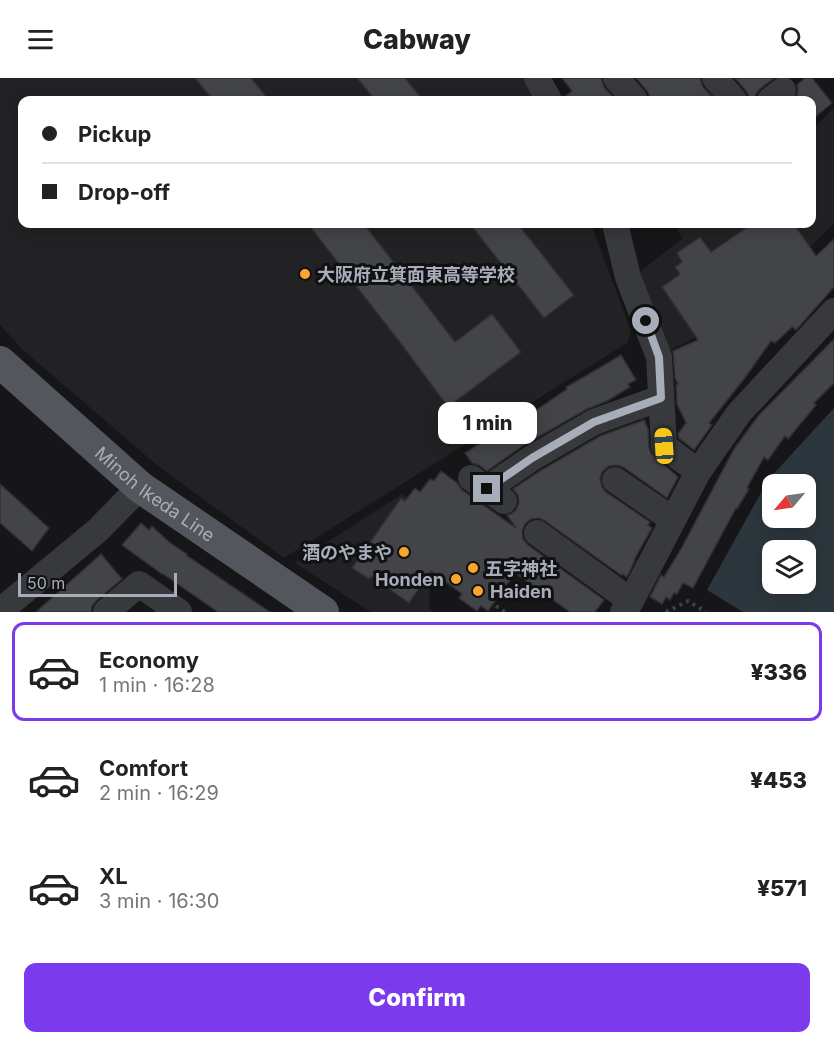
<!DOCTYPE html>
<meta charset="utf-8">
<style>
:root{--surface:#fff;--page:#f6f6f6;--text:#222;--muted:#767676;--line:#e0e0e0;--accent:#7c3aed}
body{margin:0;font-family:Inter,"Noto Sans JP",sans-serif;background:var(--page);color:var(--text);height:100vh;display:flex;flex-direction:column;font-size:22px;white-space:nowrap}
*{box-sizing:border-box;margin:0}
p{font-size:20px;color:var(--muted)}
.icon{flex:none;width:33px;height:33px;fill:none;stroke:currentColor;stroke-width:2;stroke-linecap:round;stroke-linejoin:round}
.map{position:relative;height:534px;overflow:hidden}
.sheet{display:flex;flex-direction:column;background:var(--surface);flex:1}
.sheet>*{flex:none}
.guide{position:absolute;left:18px;top:18px;width:798px;height:132px;border-radius:12px;box-shadow:0 3px 15px #0003;display:grid;align-content:center;height:132px;padding:0 24px;background:var(--surface)}
.needle{width:39px;rotate:241deg}
.tools{position:absolute;left:762px;top:396px;display:grid;gap:12px}
.tools a{display:grid;place-items:center;width:54px;height:54px;border-radius:12px;background:var(--surface);box-shadow:0 3px 15px #0003;font-size:30px}
.scale{position:absolute;left:18px;bottom:15px;width:159px;box-sizing:border-box;padding-left:6px;border:3px solid #a8aeb9;border-top:0;font-size:16px;line-height:21px;white-space:nowrap;color:#a8aeb9;-webkit-text-stroke:4px #111113;paint-order:stroke}
.end{position:absolute;width:27px;height:27px;margin:-14px;border:8px solid #a8aeb9;background:#111;box-shadow:0 0 0 3px #111}
.from{border-radius:50%}
.bubble{position:absolute;height:42px;border-radius:12px;background:var(--surface);box-shadow:0 3px 15px #0003;font-size:20px;font-weight:800;line-height:42px;text-align:center}
.car{position:absolute;width:18px;height:36px;margin:-18px -9px;border-radius:8px;box-shadow:0 0 4px 2px #0007;background:linear-gradient(#f5c518 24%,#345 0 40%,#f5c518 0 76%,#345 0 86%,#f5c518 0)}
.guide b{display:flex;align-items:center;gap:21px;height:57px;font-size:22px}
.guide b+b{border-top:2px solid var(--line)}
.guide i{width:15px;height:15px;background:var(--text)}
ul{padding:10px 0 0;list-style:none}
li{display:flex;align-items:center;gap:18px;height:99px;margin:0 12px 9px;padding:0 12px;border:3px solid transparent;border-radius:12px}
li div{flex:1}
li b{display:block;font-size:22px}
li em{font-style:normal;font-weight:800}
li.selected{border-color:var(--accent)}
li>.icon{width:54px;height:54px;stroke-width:1.5}
.cta{display:flex;gap:12px;margin-top:auto;padding:12px 24px}
.cta a{flex:1;height:69px;border-radius:12px;background:var(--accent);color:#fff;font-size:24px;font-weight:800;line-height:69px;text-align:center}
header{display:flex;justify-content:space-between;align-items:center;height:78px;padding:0 24px;background:var(--surface);font-size:27px;font-weight:800}
.map>svg:first-child{display:block}
.built{fill:#222225}
.water{fill:#2c373d;fill-rule:evenodd}
.building{fill:#424448;stroke:#303034;stroke-width:1.5}
.lines{fill:none;stroke-linecap:round;stroke-linejoin:round}
.path{stroke:#3d4044;stroke-width:4;stroke-dasharray:3 4.5;stroke-linecap:butt}
.minor{stroke:#37393d;stroke-width:26}
.major{stroke:#53565d;stroke-width:32}
.route{stroke:#a8aeb9;stroke-width:8}
.poi-dot{fill:#f9a52e;stroke:#111113;stroke-width:2}
.labels{text-anchor:middle;dominant-baseline:central;stroke-width:6;stroke-linejoin:round;paint-order:stroke}
.poi-label{font-size:18px;font-weight:bold;fill:#a8aeb9;stroke:#111113;text-anchor:start}
.street-label{font-size:18px;fill:#a8aeb9;stroke:#111113}
</style>
<header><svg class="icon" aria-label="menu" viewBox="0 0 24 24"><path d="M4 6h16M4 12h16M4 18h16"/></svg>Cabway<svg class="icon" aria-label="search" viewBox="0 0 24 24"><circle cx="10" cy="10" r="6"/><path d="M15 15l6 6"/></svg></header>
<div class="map">
<svg width="834" height="534" viewBox="0 0 834 534">
<rect width="100%" height="100%" fill="#161618"/>
<!-- built -->
<g class="built">
<polygon points="0,0 526,0 538,22 22,22 22,146 591,146 631,253 627,265 284,480 158,388 23,272 0,247"/>
<polygon points="834,30 834,145 803,176 711,252 666,274 636,197 683,160 673,146 812,146 812,52"/>
<polygon points="402,416 472,466 454,473 430,506 429,530 434,534 371,534 295,485"/>
</g>
<!-- water -->
<path class="water" d="M834,330V534H743L707,512L768,402ZM772,406H806V440H772ZM772,472H806V506H772Z"/>
<!-- building -->
<g class="building">
<polygon points="195,0 251,0 269,22 213,22"/>
<polygon points="357,0 405,0 423,22 375,22"/>
<polygon points="562,0 601,0 604,9 616,22 564,22 563,20 572,13"/>
<polygon points="636,0 700,0 703,9 715,22 650,22 650,19 647,13"/>
<polygon points="735,0 774,0 760,11 756,16 755,22 749,22 749,19 746,13"/>
<polygon points="805,0 812,0 832,25 812,42 812,22 793,22 797,17 798,11 797,7"/>
<polygon points="308,146 364,146 455,264 492,236 521,274 448,329 402,267"/>
<polygon points="470,146 518,146 574,217 544,240"/>
<polygon points="752,146 794,146 816,178 834,161 834,209 796,252 792,249 775,265 771,263 744,301 709,345 712,347 694,372 679,360 678,356 686,345 677,326 676,307 678,306 675,300 673,273 698,262 662,209 680,196 675,189 682,184 677,175 700,159 711,174"/>
<polygon points="834,261 834,305 814,325 816,327 788,361 785,358 768,382 764,379 747,410 749,411 737,431 736,430 693,510 683,505 677,516 674,515 670,522 666,519 662,526 650,519 661,497 664,499 681,471 734,371 759,337"/>
<polygon points="621,277 636,302 628,306 630,309 607,323 587,331 524,367 487,393 479,387 472,385 465,375 488,360 489,362 539,330 567,311 566,309 589,296"/>
<polygon points="644,342 648,351 649,369 651,375 678,399 667,420 623,389 617,387 609,388 602,394 600,401 602,409 606,414 650,444 648,447 652,450 634,482 635,482 627,499 622,496 621,497 545,443 539,440 531,441 525,446 522,453 523,461 528,467 604,522 595,534 570,534 515,495 488,533 481,528 477,533 459,520 462,516 431,493 409,525 371,498 369,501 352,490 401,420 405,423 415,410 420,414 430,401 434,403 441,393 457,405 462,412 516,450 507,437 511,436 516,432 519,425 518,417 513,411 540,393 600,358"/>
<polygon points="0,406 49,450 32,473 0,445"/>
<polygon points="141,445 149,452 152,448 169,464 187,476 186,477 270,534 218,534 163,496 162,496 122,467"/>
<polygon points="101,476 122,501 96,523 92,528 91,534 36,534"/>
</g>
<g class="lines">
<!-- path -->
<g class="path">
<polyline points="496,528 505,534"/>
<polyline points="666,534 688,523 706,534"/>
</g>
<!-- minor -->
<g class="minor">
<polyline points="537,0 549,22"/>
<polyline points="616,0 635,22"/>
<polyline points="715,0 734,22"/>
<polyline points="770,22 783,12"/>
<polyline points="615,146 628,199 659,279 664,368 698,394"/>
<polyline points="471,400 504,423"/>
<polyline points="615,402 673,442"/>
<polyline points="487,411 532,380 594,344 661,320"/>
<polyline points="537,455 631,523"/>
<polyline points="0,533 98,452 140,409"/>
<polyline points="106,534 139,506 179,534"/>
<polyline points="623,534 631,523 698,394 739,335 834,233"/>
</g>
<!-- major -->
<path class="major" id="s1" d="M0,284L140,409L323,534"/>
</g>
<g class="lines">
<!-- route -->
<polyline class="route" points="487,411 532,380 594,344 661,320 659,279 646,243"/>
</g>
<!-- markers -->
<g class="poi-dot">
<circle cx="305" cy="196" r="6"/>
<circle cx="404" cy="474" r="6"/>
<circle cx="473" cy="490" r="6"/>
<circle cx="456" cy="501" r="6"/>
<circle cx="478" cy="513" r="6"/>
</g>
<g class="labels">
<!-- poi labels -->
<g class="poi-label">
<text x="317" y="196">大阪府立箕面東高等学校</text>
<text x="392" y="474" text-anchor="end">酒のやまや</text>
<text x="485" y="490">五字神社</text>
<text x="444" y="501" text-anchor="end">Honden</text>
<text x="490" y="513">Haiden</text>
</g>
<!-- street labels -->
<g class="street-label">
<text stroke="none"><textPath href="#s1" startOffset="204">Minoh Ikeda Line</textPath></text>
</g>
</g>
</svg>
<div class="tools">
<a><svg class="needle" viewBox="-14 -14 28 28"><path d="M0-13l5 13h-10z" fill="#e53935"/><path d="M0 13l5-13h-10z" fill="#767676"/></svg></a>
<a><svg class="icon" aria-label="layers" viewBox="0 0 24 24"><path d="M12 4l9 5-9 5-9-5zM3 14l9 5 9-5"/></svg></a>
</div>
<div class="scale">50 m</div>
<i class="end from" style="left:646px;top:243px"></i>
<i class="end" style="left:487px;top:411px"></i>
<div class="bubble" style="left:438px;top:324px;width:99px">1 min</div>
<i class="car" style="left:664px;top:368px;rotate:356deg"></i>
<div class="guide">
<b><i class="from"></i>Pickup</b>
<b><i></i>Drop-off</b>
</div>
</div>
<section class="sheet">
<ul>
<li class="selected"><svg class="icon" aria-label="car" viewBox="0 0 24 24"><path d="M5 17H2v-5l4-1 3-4h7l3 4 3 1v5h-3M9 17h6M6 11h13"/><circle cx="7" cy="17" r="2"/><circle cx="17" cy="17" r="2"/></svg><div><b>Economy</b><p>1 min · 16:28</p></div><em>¥336</em></li>
<li><svg class="icon" aria-label="car" viewBox="0 0 24 24"><path d="M5 17H2v-5l4-1 3-4h7l3 4 3 1v5h-3M9 17h6M6 11h13"/><circle cx="7" cy="17" r="2"/><circle cx="17" cy="17" r="2"/></svg><div><b>Comfort</b><p>2 min · 16:29</p></div><em>¥453</em></li>
<li><svg class="icon" aria-label="car" viewBox="0 0 24 24"><path d="M5 17H2v-5l4-1 3-4h7l3 4 3 1v5h-3M9 17h6M6 11h13"/><circle cx="7" cy="17" r="2"/><circle cx="17" cy="17" r="2"/></svg><div><b>XL</b><p>3 min · 16:30</p></div><em>¥571</em></li>
</ul>
<div class="cta"><a>Confirm</a></div>
</section>
